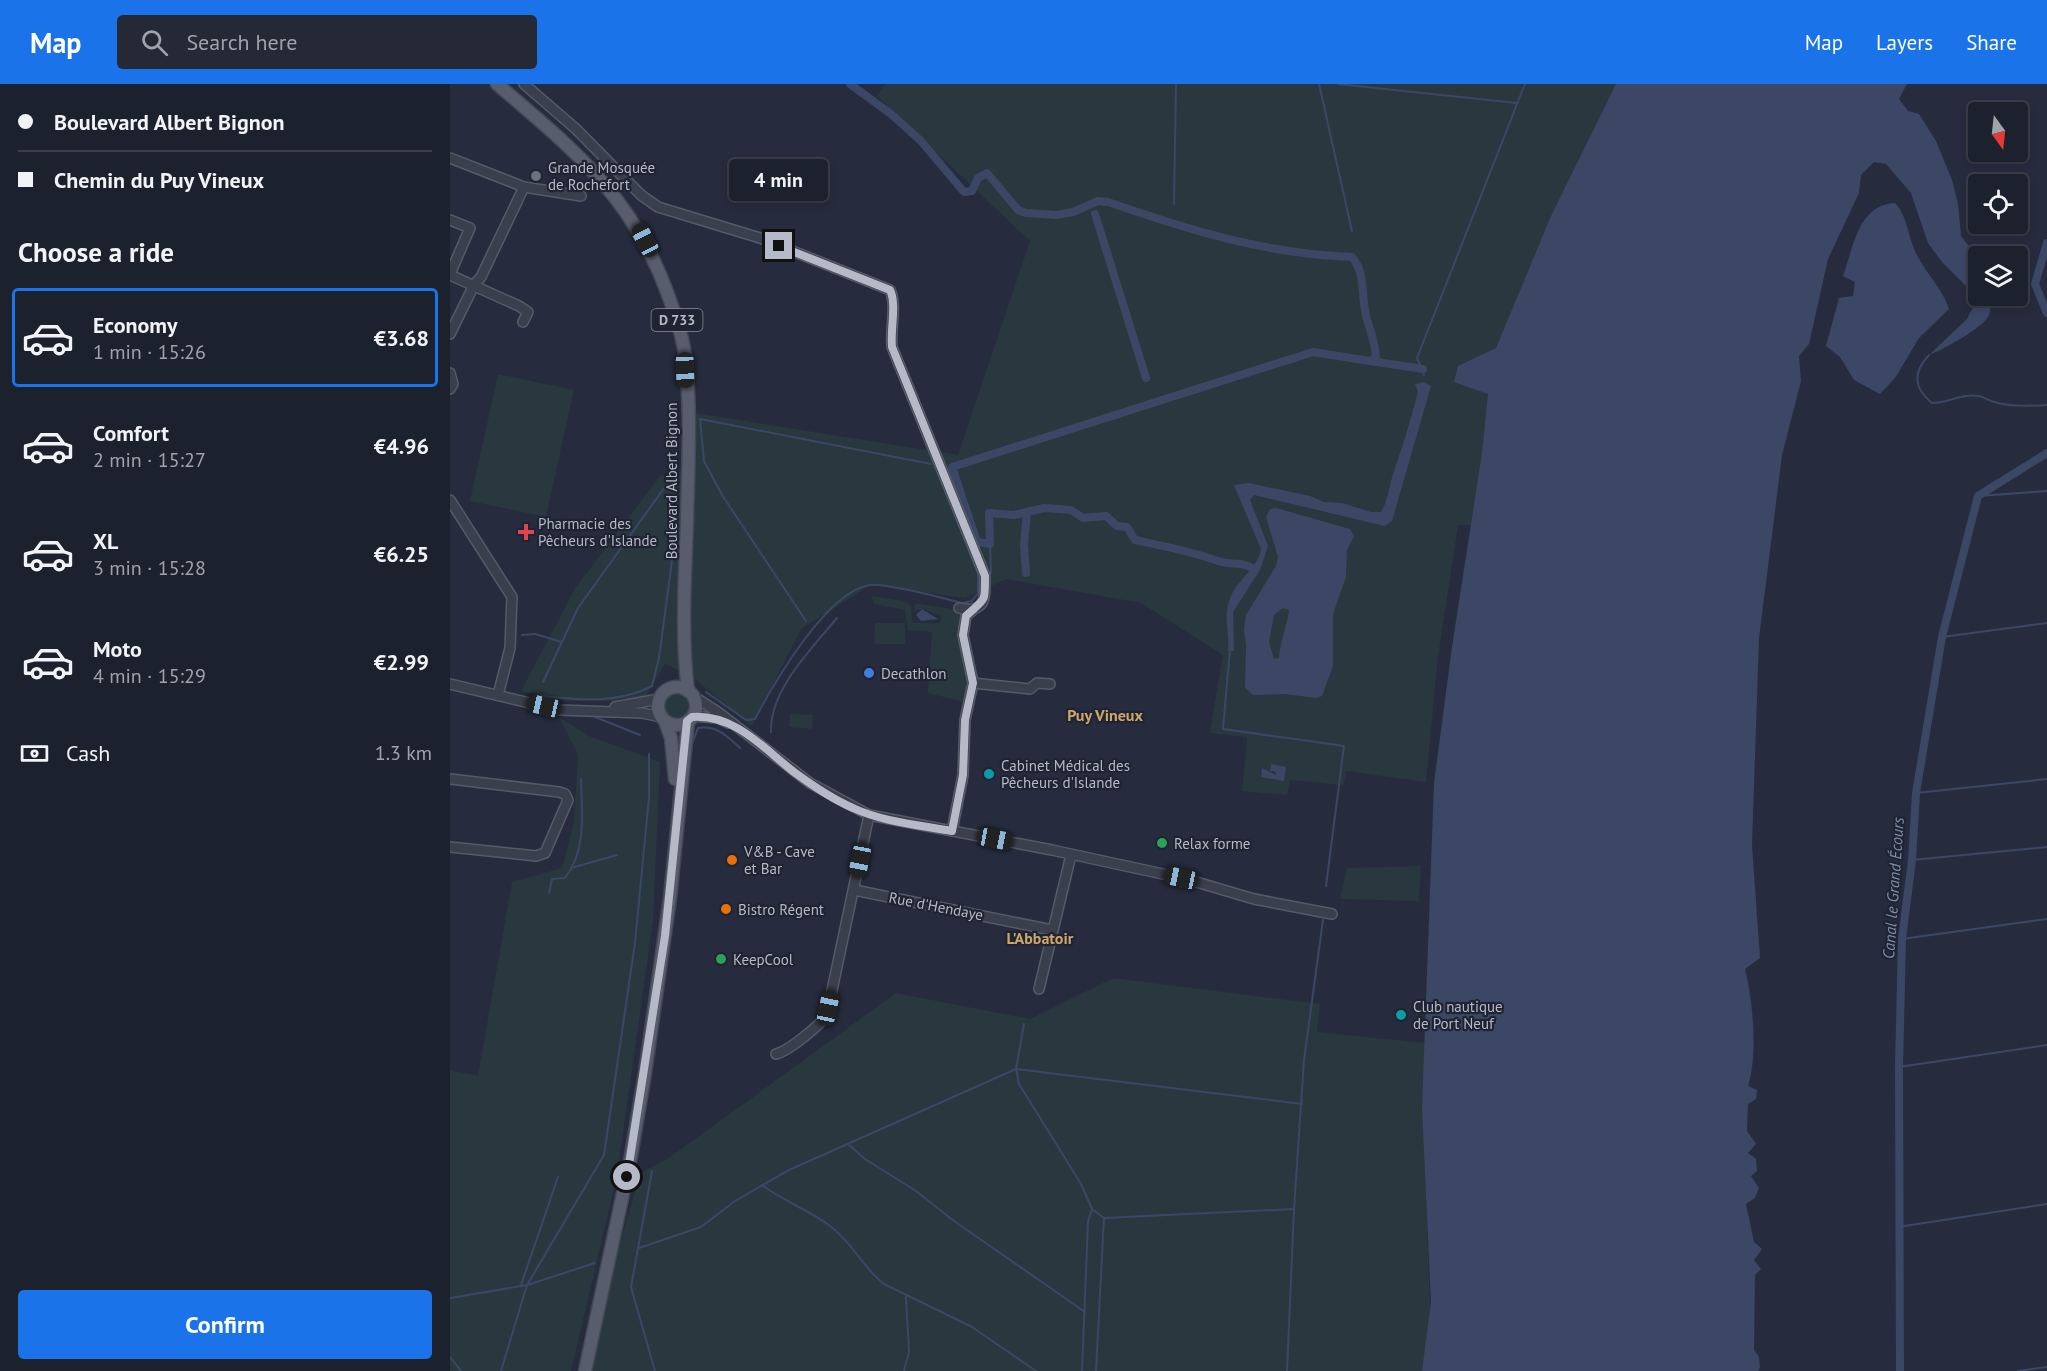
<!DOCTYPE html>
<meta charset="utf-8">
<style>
:root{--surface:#1c212e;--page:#252936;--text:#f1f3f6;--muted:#a0a3aa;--line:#3a3e4a;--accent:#1a73e8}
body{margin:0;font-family:"PT Sans",sans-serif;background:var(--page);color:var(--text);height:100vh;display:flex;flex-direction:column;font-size:22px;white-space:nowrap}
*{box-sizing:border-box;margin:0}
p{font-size:20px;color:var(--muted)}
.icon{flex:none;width:33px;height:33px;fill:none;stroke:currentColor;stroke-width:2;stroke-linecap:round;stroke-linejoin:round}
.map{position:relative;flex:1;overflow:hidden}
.drawer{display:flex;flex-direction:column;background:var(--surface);width:450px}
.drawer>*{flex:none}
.hud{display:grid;align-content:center;height:132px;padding:0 18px;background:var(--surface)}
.needle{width:39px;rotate:165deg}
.tools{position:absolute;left:1518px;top:18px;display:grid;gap:12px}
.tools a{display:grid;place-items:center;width:60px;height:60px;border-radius:6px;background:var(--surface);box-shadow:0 3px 9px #0003,0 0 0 2px var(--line);font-size:30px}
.end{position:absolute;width:27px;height:27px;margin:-14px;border:8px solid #b6bac8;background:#111;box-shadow:0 0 0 3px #111}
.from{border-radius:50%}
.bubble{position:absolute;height:42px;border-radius:6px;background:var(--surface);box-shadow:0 3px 9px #0003,0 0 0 2px var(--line);font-size:20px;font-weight:600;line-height:42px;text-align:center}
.car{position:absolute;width:18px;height:36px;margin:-18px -9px;border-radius:8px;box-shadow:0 0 4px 2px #0007;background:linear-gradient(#222 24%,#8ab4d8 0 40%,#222 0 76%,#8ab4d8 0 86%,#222 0)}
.hud b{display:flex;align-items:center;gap:21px;height:57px;font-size:22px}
.hud b+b{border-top:2px solid var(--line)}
.hud i{width:15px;height:15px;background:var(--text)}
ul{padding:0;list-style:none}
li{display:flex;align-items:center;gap:18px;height:99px;margin:0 12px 9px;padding:0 6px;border:3px solid transparent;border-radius:6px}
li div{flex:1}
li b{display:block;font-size:22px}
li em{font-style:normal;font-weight:600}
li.current{border-color:var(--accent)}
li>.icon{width:54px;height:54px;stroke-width:1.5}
h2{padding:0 18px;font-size:27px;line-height:72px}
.pay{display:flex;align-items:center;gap:15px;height:66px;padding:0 18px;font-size:22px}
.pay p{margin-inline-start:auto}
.action{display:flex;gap:12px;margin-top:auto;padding:12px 18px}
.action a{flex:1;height:69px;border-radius:6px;background:var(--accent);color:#fff;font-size:24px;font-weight:600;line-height:69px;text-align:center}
header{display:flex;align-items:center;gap:36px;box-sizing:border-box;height:84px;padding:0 30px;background:var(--accent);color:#fff}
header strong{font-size:28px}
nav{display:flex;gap:33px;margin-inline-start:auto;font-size:21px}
.search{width:420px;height:54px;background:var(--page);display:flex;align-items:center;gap:15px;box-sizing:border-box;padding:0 21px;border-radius:6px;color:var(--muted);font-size:22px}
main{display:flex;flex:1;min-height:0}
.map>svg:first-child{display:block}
.green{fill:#28383e}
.water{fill:#3c4765;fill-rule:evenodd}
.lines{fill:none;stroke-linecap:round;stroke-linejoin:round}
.stream{stroke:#3c4765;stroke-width:2}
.canal{stroke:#3c4765;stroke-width:8}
.minor-casing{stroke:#555a68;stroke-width:12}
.major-casing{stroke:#434856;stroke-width:15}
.minor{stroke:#3a3f4d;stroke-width:9}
.major{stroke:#585d6d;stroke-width:12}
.route{stroke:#b6bac8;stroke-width:8}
.worship-dot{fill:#6b7280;stroke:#1f2432;stroke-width:2}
.health-dot{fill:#e0444e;stroke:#1f2432;stroke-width:2}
.shop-dot{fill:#3f7fe0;stroke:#1f2432;stroke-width:2}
.culture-dot{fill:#0f9aa8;stroke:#1f2432;stroke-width:2}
.leisure-dot{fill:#2e9e5b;stroke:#1f2432;stroke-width:2}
.food-dot{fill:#e8710a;stroke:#1f2432;stroke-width:2}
.labels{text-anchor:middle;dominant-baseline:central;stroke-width:4.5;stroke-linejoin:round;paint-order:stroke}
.shield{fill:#1f2432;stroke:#898d9b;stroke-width:1.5}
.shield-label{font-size:14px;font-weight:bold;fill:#b6bac8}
.poi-label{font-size:15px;fill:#b6bac8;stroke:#1f2432;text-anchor:start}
.street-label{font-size:15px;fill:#b6bac8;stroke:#1f2432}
.neighbourhood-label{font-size:16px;font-weight:bold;fill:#cea56b;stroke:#1f2432}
.water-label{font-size:16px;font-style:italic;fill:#7f8cae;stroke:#1f2432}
</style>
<header>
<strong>Map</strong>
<div class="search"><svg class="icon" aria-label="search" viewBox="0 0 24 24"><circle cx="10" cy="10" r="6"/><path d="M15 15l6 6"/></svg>Search here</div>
<nav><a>Map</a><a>Layers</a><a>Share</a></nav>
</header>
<main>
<section class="drawer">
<div class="hud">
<b><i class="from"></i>Boulevard Albert Bignon</b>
<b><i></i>Chemin du Puy Vineux</b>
</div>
<h2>Choose a ride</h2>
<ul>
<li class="current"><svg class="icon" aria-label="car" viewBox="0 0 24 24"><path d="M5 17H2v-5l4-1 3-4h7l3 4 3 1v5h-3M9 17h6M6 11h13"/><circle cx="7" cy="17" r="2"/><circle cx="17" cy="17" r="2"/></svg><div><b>Economy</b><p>1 min · 15:26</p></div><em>€3.68</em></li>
<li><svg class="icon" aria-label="car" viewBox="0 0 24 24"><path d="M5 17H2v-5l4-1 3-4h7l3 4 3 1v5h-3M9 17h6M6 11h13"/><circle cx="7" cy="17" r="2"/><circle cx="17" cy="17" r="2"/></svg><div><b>Comfort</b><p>2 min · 15:27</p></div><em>€4.96</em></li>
<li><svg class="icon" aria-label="car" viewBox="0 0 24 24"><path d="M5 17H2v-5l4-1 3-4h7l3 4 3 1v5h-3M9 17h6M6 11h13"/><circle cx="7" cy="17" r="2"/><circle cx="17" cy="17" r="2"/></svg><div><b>XL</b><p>3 min · 15:28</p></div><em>€6.25</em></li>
<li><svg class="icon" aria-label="car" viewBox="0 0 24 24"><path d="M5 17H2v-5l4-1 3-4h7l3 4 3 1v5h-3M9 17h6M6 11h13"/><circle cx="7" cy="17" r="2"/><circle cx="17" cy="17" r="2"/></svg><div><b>Moto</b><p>4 min · 15:29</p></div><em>€2.99</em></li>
</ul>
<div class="pay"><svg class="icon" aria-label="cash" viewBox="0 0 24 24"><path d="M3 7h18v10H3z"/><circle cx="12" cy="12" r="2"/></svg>Cash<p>1.3 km</p></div>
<div class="action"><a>Confirm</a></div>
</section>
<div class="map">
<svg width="1597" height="1287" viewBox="0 0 1597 1287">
<rect width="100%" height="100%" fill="#262c3d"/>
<!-- green -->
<g class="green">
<polygon points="435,0 1204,0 1047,300 1021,441 1008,441 988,573 976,698 896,687 894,701 840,696 837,711 792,707 797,653 760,649 773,571 691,519 556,495 515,514 420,501 351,545 302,642 240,591 215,580 193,617 117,617 71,607 126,503 210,392 244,385 245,329 508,371 580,157 427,12"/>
<polygon points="48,290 124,306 96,433 20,417"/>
<polygon points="421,512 455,517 461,522 462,539 490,539 492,532 473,525 464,527 465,519 509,526 512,530 509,551 518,591 514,618 478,609 482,548 458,546 455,526 424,520"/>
<polygon points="425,539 455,539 455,560 424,560"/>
<circle cx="226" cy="623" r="13"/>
<polygon points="340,630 363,631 362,645 339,643"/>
<polygon points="109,633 139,652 210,678 203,837 167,1091 121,1287 0,1287 0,986 28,992 62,798 112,784 124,738 128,671"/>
<polygon points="971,782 969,817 890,815 897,784"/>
<path d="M663,894L870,920L867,948L976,959C970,1069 982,1178 980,1287H131L191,1089L219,1074L446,909L580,935Z"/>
</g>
<!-- water -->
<g class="water">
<path d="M1166,0H1457L1449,15L1458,27L1469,30L1486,57L1502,96L1508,120L1511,152L1528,174V212H1541C1540,217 1541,226 1539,231C1535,243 1492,266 1479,271L1517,235L1523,223L1518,204L1492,178L1478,159L1461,109L1436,80L1424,78L1411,91L1409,109L1378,175L1359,260L1349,272L1351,297L1332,371L1309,554L1302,761L1310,874L1295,885C1303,916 1308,972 1298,1002L1307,1006L1306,1015L1298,1020L1297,1047L1306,1060L1298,1069L1306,1075L1307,1087L1301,1092L1309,1104L1305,1114L1296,1120L1304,1158L1312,1165L1304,1176L1311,1185L1305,1191L1304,1266L1309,1273L1310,1283L1308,1287H972L981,1218L972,1024L984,699L1002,563L1032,369L1038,310L1004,298L1008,282L1046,264L1101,132Z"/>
<path d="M1445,119C1457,131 1458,152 1465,167C1474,188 1492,203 1499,225L1469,254L1445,294L1430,310L1404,296L1390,273L1376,262L1389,214L1403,212L1405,198L1393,192C1404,162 1408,121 1445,119Z"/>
<path d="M974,298L981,302L942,437L935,442L804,411L800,416L818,462L810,486L783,528L784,567H778C780,548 772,532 781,512C788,496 808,483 811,465L784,401L799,399L860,412L874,418L892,419L921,428H931C939,415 939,401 944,387C953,361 961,335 968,308L965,300Z"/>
<path d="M826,424L900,445L904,452L897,466L896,493L883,530V582L872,612L866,614L835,610L803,611L795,604L796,561L794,545L796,531L826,482L828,473L816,433L820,425ZM833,524L839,526C837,543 830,557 829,574L824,575L819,558L824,531Z"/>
<polygon points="472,525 488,535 471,537 466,531"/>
<polygon points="821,680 836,683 834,697 811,693 812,684 826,691 825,687 820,687"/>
</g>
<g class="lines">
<!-- stream -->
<g class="stream">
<polyline points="869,0 902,147"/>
<polyline points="888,0 1067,19"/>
<polyline points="724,120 726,0"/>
<path d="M1479,271C1463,288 1463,304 1482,319C1498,319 1512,309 1528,312C1532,312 1536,315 1541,317C1558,323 1579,322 1597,321"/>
<polyline points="974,291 967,274 1075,0"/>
<polyline points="1528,412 1597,407"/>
<polyline points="538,491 541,489 540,460"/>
<polyline points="356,537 272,411 254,377 250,335 481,380"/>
<polyline points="72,551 85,550 112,558"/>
<polyline points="1492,553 1597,539"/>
<polyline points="780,565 773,645 894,662 876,802"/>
<polyline points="93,598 128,524 217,400"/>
<path d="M256,608L296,636L305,635C324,599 377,507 420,501C437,499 492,514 512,519L522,517L528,509V490L491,396"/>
<path d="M92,612C129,616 169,620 202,602L209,574L225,454L224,411"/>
<polyline points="145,633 190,651"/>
<path d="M321,648C319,607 362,564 387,534"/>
<path d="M242,660L248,644C267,641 277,652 290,664"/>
<polyline points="1466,709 1597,695"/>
<polyline points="1462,776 1597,763"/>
<polyline points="121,784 167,771"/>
<path d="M99,809L102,795L115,794C137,766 132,728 131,695"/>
<polyline points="1452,855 1597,835"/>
<polyline points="574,940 566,985 569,1000 631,1100 642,1125 654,1134 844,1125"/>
<polyline points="1449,983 1597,961"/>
<polyline points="398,1060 415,1075 466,1107 504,1137 635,1228"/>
<polyline points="202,1087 181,1203 205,1287"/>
<path d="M312,1101C333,1117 359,1126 380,1142C402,1158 413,1184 434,1200L522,1243L586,1287"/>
<polyline points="1448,1143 1597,1120"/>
<polyline points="189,1164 251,1143 285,1117 339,1086 566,985 852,1020"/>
<polyline points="71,1201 108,1093"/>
<polyline points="0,1214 77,1201 145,1179"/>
<polyline points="0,1273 11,1287"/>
<polyline points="51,1287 77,1201 154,1071 185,859 199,713 199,670"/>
<polyline points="454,1287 459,1268 456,1213"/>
<polyline points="632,1287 638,1137 642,1126"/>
<polyline points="646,1287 654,1134"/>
<polyline points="837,1287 844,1125 854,976 873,836"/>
<polyline points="1568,1287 1597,1283"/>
</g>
<!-- canal -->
<g class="canal">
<path d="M400,0L441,30L471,57L514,108L522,107L528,94L537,89L568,126L576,129L607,131L623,128L648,117L658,118C739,146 816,170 902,173C916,189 911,212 916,232C920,246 925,258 926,273L920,277L863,268L502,383L527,458L540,460L539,429L564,431L594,424L621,426L633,434L656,432L667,442L677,443L685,456C713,462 741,467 768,477C782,482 789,476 804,485"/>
<polyline points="645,130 696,294"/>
<polyline points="1597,159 1585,200 1597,229"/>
<polyline points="920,277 973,285"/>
<polyline points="576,489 574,460 577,428"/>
<polyline points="1450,1287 1449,983 1452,855 1462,776 1466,709 1492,553 1528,412 1597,369"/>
</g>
<!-- minor casing -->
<g class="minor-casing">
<g id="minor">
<path d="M74,0L126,45L191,111L208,123L310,154L440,206C447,220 440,246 442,263L535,492C535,513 537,530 509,524"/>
<polyline points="0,74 74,103 131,112"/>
<polyline points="0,136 20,144 0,190"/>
<polyline points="0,191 69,222 78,228 73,238"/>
<polyline points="0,250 24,201 31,193 74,103"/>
<polyline points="0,289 3,300 0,305"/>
<polyline points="0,416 62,513 60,564 48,611"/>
<polyline points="523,599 580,605 587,599 600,600"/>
<polyline points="0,600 109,626 192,629 211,633"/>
<polyline points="243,612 268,628 360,699 419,731 602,766 736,795 804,815 882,830"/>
<polyline points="165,623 209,615"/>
<polyline points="242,632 268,634 278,639"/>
<polyline points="0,695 109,708 115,710 118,716 95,769 86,772 0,763"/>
<polyline points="502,747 513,691 515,636 523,599 513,551 516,532 522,527"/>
<polyline points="404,806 602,846"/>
<polyline points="589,905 621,771"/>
<path d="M326,970C338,967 370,942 377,930L419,731"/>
</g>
</g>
<!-- major casing -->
<g class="major-casing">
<g id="major">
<path d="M47,0C122,64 182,112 217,208C224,227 231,246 234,265C242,318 238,384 237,438C235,494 231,551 238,607"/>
<circle cx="227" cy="622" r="19"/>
<polyline points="215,637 221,654 225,695"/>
<polyline points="135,1287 181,1072 195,989 220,814 238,637"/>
</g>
</g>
<!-- minor -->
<use href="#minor" class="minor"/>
<!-- major -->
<use href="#major" class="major"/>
</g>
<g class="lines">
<!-- route -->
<path class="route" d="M177,1093L215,852L237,637L242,633C285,630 313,664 344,688C363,702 382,715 403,724C433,738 469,741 502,747L513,691L515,636L523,599L513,551L516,532C536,513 535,520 535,492L442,263C440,246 447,220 440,206L329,162"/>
</g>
<!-- markers -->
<circle class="worship-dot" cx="86" cy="92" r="6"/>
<path class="health-dot" d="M73 439h6v6h6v6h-6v6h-6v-6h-6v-6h6z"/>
<circle class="shop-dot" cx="419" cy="589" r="6"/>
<g class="culture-dot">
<circle cx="539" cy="690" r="6"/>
<circle cx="951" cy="931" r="6"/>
</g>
<g class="leisure-dot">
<circle cx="712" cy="759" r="6"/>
<circle cx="271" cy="875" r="6"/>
</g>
<g class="food-dot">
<circle cx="282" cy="776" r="6"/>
<circle cx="276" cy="825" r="6"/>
</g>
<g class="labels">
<!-- shield labels -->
<rect class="shield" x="201.5" y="225" width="51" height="22" rx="4.5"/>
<g class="shield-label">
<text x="227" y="236">D 733</text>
</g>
<!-- poi labels -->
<g class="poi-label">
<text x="98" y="83">Grande Mosquée<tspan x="98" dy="17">de Rochefort</tspan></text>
<text x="88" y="439">Pharmacie des<tspan x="88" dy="17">Pêcheurs d'Islande</tspan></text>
<text x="431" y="589">Decathlon</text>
<text x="551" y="681">Cabinet Médical des<tspan x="551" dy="17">Pêcheurs d'Islande</tspan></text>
<text x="724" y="759">Relax forme</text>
<text x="294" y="767">V&amp;B - Cave<tspan x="294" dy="17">et Bar</tspan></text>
<text x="288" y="825">Bistro Régent</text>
<text x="283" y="875">KeepCool</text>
<text x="963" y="922">Club nautique<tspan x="963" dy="17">de Port Neuf</tspan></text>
</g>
<!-- street labels -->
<g class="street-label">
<text transform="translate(221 397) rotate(-90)">Boulevard Albert Bignon</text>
<text transform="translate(486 822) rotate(11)">Rue d'Hendaye</text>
</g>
<!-- neighbourhood labels -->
<g class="neighbourhood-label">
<text x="655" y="631">Puy Vineux</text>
<text x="590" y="854">L'Abbatoir</text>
</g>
<!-- water labels -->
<g class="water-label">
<text transform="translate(1443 804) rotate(-86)">Canal le Grand Écours</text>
</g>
</g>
</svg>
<div class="tools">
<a><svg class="needle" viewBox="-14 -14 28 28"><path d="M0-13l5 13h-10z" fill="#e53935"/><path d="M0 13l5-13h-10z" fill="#a0a3aa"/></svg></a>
<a><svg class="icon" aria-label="locate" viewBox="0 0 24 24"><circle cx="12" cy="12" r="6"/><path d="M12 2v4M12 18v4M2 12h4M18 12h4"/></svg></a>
<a><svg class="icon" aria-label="layers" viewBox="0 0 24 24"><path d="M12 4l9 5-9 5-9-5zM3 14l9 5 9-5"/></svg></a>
</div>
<i class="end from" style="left:177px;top:1093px"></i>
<i class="end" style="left:329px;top:162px"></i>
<div class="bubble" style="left:279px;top:75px;width:99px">4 min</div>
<i class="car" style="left:195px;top:156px;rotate:332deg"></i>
<i class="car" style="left:235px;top:286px;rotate:178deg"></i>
<i class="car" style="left:94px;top:622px;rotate:283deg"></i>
<i class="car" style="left:545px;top:755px;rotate:101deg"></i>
<i class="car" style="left:410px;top:776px;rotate:191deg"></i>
<i class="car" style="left:731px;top:794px;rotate:282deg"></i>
<i class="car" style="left:378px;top:924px;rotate:12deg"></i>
</div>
</main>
